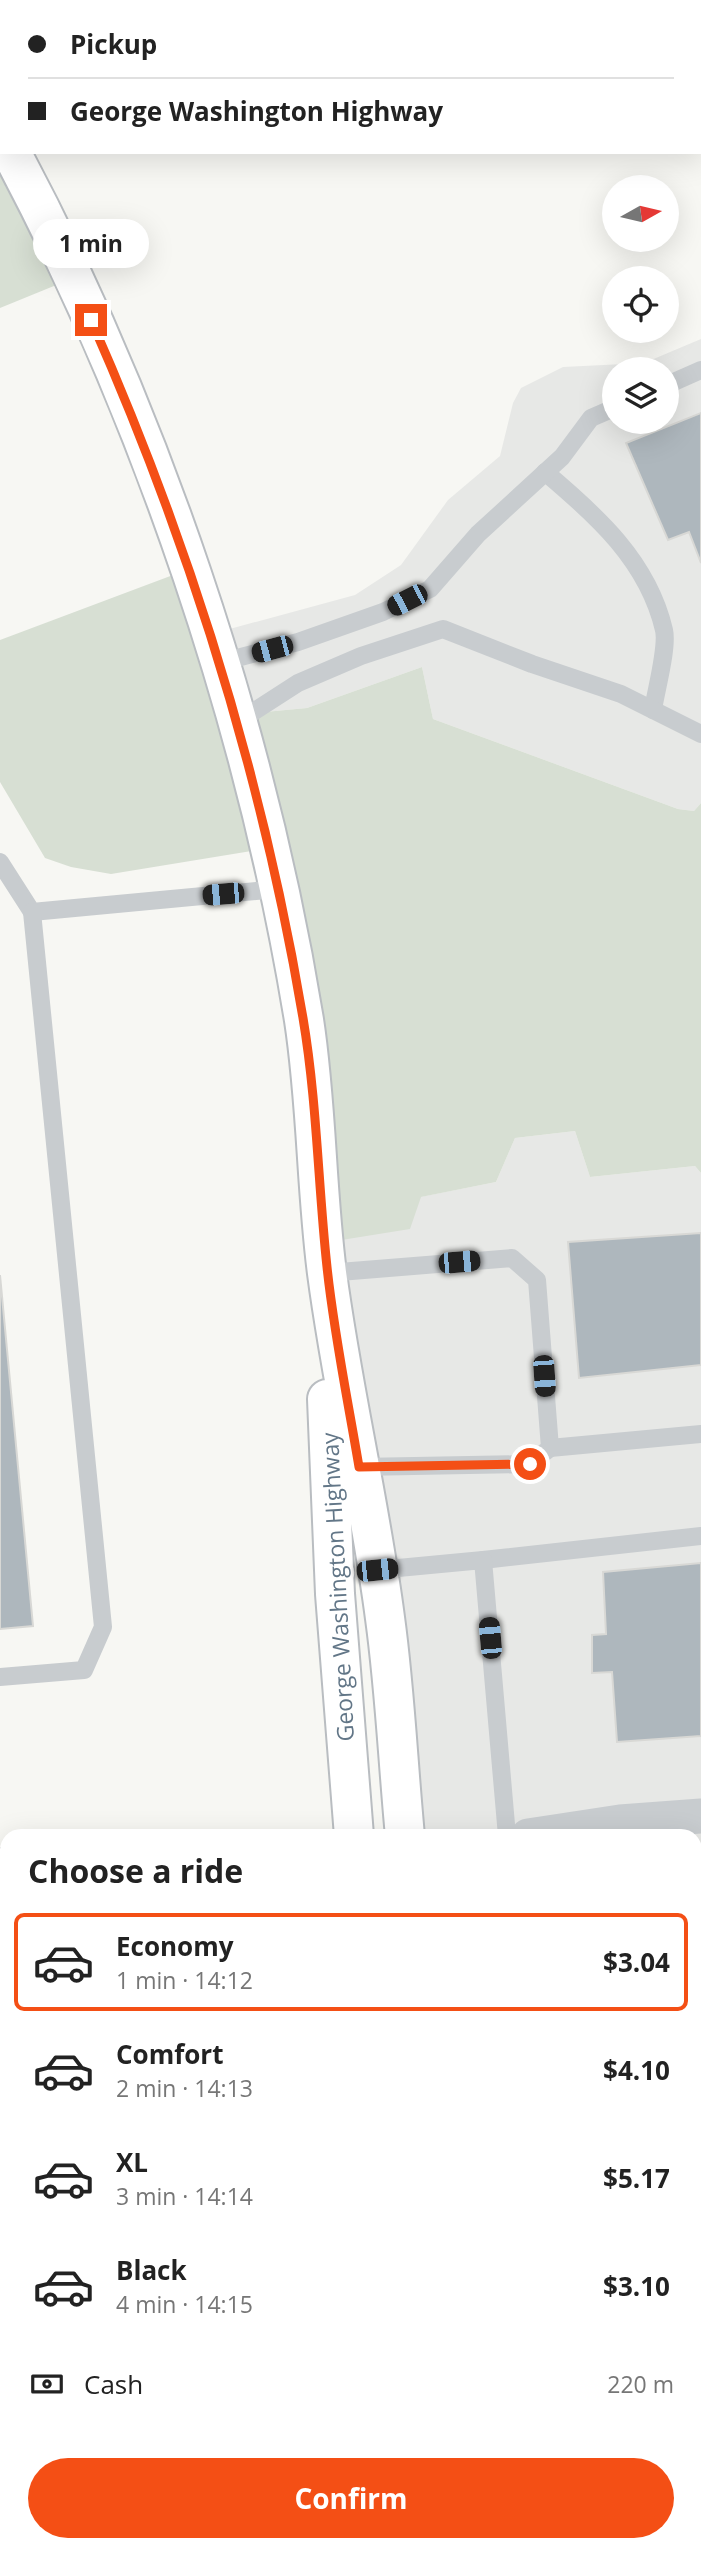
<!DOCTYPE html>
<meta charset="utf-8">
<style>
:root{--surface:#fff;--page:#f2f2f2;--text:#222;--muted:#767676;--line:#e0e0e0;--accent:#f44f15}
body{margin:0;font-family:"Open Sans",sans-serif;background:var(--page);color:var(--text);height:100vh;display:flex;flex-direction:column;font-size:26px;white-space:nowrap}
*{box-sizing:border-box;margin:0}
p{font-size:23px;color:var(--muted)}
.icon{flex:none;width:38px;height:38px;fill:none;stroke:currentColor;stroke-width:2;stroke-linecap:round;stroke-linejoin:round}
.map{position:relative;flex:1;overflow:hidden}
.side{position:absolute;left:0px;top:1829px;width:702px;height:723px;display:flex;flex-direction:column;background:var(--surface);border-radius:21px 21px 0 0;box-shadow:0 7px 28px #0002}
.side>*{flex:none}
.guide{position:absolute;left:0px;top:0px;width:702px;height:154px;box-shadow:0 7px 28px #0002;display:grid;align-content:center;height:154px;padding:0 28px;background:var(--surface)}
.needle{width:46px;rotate:82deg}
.buttons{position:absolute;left:602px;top:175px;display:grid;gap:14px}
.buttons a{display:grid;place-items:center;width:77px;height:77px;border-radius:50%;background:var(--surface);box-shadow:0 7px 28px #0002;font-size:35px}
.end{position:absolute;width:32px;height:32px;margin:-16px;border:9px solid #f44f15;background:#fff;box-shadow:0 0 0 4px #fff}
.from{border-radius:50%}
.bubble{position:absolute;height:49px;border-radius:24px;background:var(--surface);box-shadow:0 7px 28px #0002;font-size:23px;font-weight:700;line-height:49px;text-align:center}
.car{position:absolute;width:21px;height:42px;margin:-21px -10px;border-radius:9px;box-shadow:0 0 5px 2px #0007;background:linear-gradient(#222 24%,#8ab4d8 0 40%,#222 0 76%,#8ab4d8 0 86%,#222 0)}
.guide b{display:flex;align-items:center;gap:24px;height:66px;font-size:26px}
.guide b+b{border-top:2px solid var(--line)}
.guide i{width:18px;height:18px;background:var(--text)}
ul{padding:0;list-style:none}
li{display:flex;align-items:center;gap:21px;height:98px;margin:0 14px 10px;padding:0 14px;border:4px solid transparent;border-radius:10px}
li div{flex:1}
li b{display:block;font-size:26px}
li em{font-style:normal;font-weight:700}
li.active{border-color:var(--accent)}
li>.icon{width:63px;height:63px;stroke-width:1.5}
h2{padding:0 28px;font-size:32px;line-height:84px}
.pay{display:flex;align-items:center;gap:18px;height:77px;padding:0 28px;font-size:26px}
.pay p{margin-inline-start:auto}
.cta{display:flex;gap:14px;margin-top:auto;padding:14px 28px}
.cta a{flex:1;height:80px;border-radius:42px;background:var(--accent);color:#fff;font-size:28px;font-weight:700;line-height:80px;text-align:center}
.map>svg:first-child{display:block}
.built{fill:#e7e8e6;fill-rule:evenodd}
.green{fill:#d7dfd3}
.building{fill:#aeb7bd;stroke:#d8d8d5;stroke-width:2}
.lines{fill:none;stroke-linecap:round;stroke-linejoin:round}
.secondary-casing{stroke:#babfc4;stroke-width:42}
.primary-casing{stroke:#b9bdc1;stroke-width:42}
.service{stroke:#c8cccf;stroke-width:18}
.minor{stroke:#c8cccf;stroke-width:35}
.secondary{stroke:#fff;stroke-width:38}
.primary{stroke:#fff;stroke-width:38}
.route{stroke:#f44f15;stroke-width:9}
.labels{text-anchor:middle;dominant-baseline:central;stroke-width:7;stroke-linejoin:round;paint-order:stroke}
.street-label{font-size:23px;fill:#627687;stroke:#fff}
</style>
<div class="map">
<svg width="701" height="2550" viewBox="0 0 701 2550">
<rect width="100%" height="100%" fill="#f7f7f3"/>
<!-- built -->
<g class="built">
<path d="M701,339V803L694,811L678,809L433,719L422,667L307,708L231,715L215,633L355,595L401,565L448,500L500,456L513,403L521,388L563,367L644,363ZM614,369H667V422H614Z"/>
<polygon points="575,1131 590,1177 695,1166 701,1173 701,2550 468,2550 467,2545 695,2544 695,1836 389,1836 326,1258 329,1242 420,1197 496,1182 515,1138"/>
</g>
<!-- green -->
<g class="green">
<polygon points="0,115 2,152 71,279 0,308"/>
<polygon points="189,569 232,715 307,708 422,667 433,719 678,809 694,811 701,803 701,1173 695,1166 590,1177 575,1131 515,1138 496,1182 421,1197 410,1229 329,1242 264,849 111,874 71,867 45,858 0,782 0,640"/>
</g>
<!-- building -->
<g class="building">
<polygon points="701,413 701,563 689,532 668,540 626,443"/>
<polygon points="701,1233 701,1365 579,1378 568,1242"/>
<polygon points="0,1275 33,1626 0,1629"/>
<polygon points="701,1563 701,1736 617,1742 612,1672 592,1673 592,1635 606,1634 603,1572"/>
<polygon points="701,1912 701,1962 697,1913"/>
<polygon points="701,1970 701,2060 695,2061 695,1971"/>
<polygon points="0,2301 7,2301 7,2435 0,2436"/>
</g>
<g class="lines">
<!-- secondary casing -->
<g class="secondary-casing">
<polyline id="secondary" points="0,1868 7,1868"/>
</g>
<!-- primary casing -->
<g class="primary-casing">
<g id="primary">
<path d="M11,152C151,415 256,726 304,1020C317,1104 316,1188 327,1273C342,1388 370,1502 385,1618C395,1690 398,1763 405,1836"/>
<polyline points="327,1399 335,1594 354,1836"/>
<polyline points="404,2544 404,2550"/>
<polyline points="481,2544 481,2550"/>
</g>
</g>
<!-- service -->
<g class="service">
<polyline points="667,385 701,370"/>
<path d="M545,472C596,515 648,561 664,630C668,647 656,690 653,710"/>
<polyline points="218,663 298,642 383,612 430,589 478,534 562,457 591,418 614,408"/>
<polyline points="236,723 298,683 361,656 443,629 532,664 621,694 701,734"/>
<polyline points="0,862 32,912 277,889"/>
<polyline points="327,1273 512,1258 537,1280 550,1448 530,1464 359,1467"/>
<polyline points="550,1448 701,1434"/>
<polyline points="483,1560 701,1536"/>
<polyline points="377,1570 483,1560 507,1836"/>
<polyline points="0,1677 84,1670 103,1627 32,912"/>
<polyline points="695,1881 701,1880"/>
<polyline points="0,1971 7,1972"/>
<polyline points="695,2170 701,2170"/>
<polyline points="0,2202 7,2204"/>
<polyline points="0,2480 7,2479"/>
</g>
<!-- minor -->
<polyline class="minor" points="528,1836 620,1822 701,1816"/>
<!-- secondary -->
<use href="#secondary" class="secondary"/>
<!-- primary -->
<use href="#primary" class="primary"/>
</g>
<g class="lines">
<!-- route -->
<path class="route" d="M91,320C189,542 263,779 303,1018C317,1101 318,1184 327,1267C334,1334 348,1401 359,1467L530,1464"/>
</g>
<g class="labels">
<!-- street labels -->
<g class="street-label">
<text transform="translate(337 1587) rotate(-93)">George Washington Highway</text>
</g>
</g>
</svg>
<div class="buttons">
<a><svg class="needle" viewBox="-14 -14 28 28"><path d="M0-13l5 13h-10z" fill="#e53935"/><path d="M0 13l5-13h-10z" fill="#767676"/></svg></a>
<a><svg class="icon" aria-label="locate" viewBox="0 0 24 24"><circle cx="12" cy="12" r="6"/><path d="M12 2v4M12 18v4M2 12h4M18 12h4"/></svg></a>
<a><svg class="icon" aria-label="layers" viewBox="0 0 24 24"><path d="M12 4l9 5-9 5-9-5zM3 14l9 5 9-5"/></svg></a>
</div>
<i class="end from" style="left:530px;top:1464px"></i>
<i class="end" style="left:91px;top:320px"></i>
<div class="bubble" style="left:33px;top:219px;width:116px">1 min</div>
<i class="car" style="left:407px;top:600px;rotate:243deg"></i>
<i class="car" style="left:272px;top:649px;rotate:255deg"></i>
<i class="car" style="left:223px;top:894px;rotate:265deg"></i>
<i class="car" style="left:459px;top:1262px;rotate:85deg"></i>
<i class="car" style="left:544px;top:1376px;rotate:176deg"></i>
<i class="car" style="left:377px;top:1570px;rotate:84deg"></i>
<i class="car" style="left:490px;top:1638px;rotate:355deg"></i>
<div class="guide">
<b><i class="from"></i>Pickup</b>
<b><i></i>George Washington Highway</b>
</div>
<section class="side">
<h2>Choose a ride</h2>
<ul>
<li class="active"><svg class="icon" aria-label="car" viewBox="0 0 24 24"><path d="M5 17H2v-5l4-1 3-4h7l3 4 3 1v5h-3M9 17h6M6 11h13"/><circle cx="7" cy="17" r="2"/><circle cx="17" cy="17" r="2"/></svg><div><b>Economy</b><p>1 min · 14:12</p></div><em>$3.04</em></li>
<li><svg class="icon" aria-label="car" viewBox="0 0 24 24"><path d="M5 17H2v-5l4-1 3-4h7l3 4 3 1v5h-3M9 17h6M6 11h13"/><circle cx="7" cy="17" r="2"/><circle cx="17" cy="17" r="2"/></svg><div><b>Comfort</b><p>2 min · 14:13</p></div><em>$4.10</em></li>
<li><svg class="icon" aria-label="car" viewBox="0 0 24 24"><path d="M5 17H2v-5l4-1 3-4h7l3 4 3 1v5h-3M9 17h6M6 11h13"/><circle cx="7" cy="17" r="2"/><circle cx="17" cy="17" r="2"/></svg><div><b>XL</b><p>3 min · 14:14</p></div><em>$5.17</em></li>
<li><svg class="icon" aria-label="car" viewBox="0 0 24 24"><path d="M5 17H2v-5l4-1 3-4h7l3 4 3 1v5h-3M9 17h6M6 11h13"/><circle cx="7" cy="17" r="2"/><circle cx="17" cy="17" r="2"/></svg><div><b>Black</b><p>4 min · 14:15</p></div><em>$3.10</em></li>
</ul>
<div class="pay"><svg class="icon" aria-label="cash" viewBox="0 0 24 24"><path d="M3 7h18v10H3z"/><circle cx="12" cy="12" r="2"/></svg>Cash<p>220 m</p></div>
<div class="cta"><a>Confirm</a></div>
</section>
</div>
